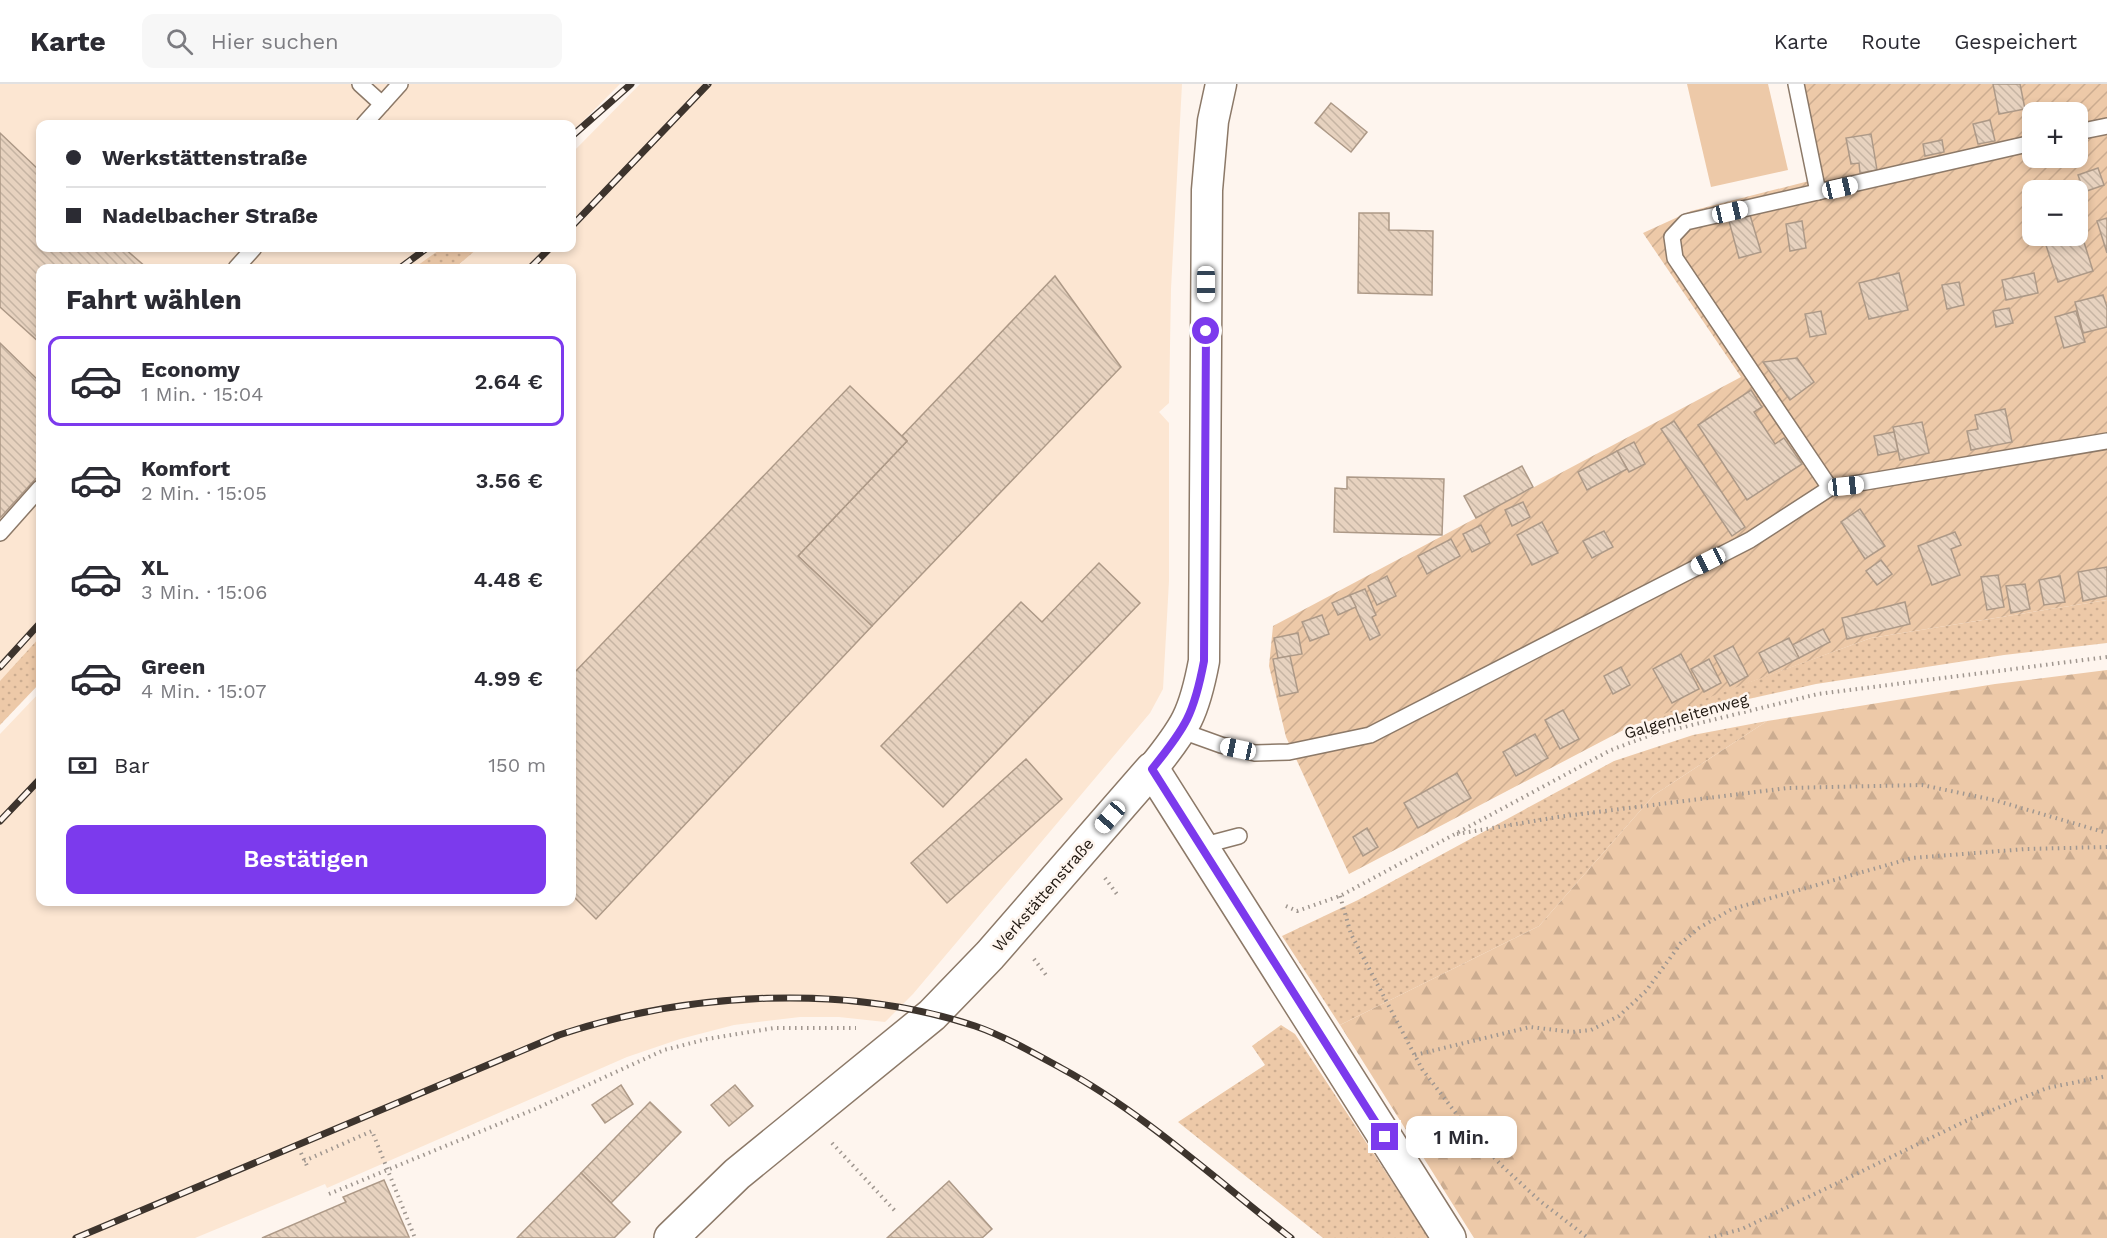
<!DOCTYPE html>
<html lang="de">
<meta charset="utf-8">
<style>
:root{--surface:#fff;--page:#f7f7f7;--text:#2b2b33;--muted:#7c7c81;--line:#e1e1e2;--accent:#7c3aed}
body{margin:0;font-family:"Work Sans",sans-serif;background:var(--page);color:var(--text);height:100vh;display:flex;flex-direction:column;font-size:22px;white-space:nowrap}
*{box-sizing:border-box;margin:0}
p{font-size:20px;color:var(--muted)}
.icon{flex:none;width:33px;height:33px;fill:none;stroke:currentColor;stroke-width:2;stroke-linecap:round;stroke-linejoin:round}
.map{position:relative;flex:1;overflow:hidden}
.sheet{position:absolute;left:36px;top:180px;width:540px;height:642px;display:flex;flex-direction:column;background:var(--surface);border-radius:12px;box-shadow:0 3px 9px #0003}
.sheet>*{flex:none}
.banner{position:absolute;left:36px;top:36px;width:540px;height:132px;border-radius:12px;box-shadow:0 3px 9px #0003;display:grid;align-content:center;height:132px;padding:0 30px;background:var(--surface)}
.fabs{position:absolute;left:2022px;top:18px;display:grid;gap:12px}
.fabs a{display:grid;place-items:center;width:66px;height:66px;border-radius:12px;background:var(--surface);box-shadow:0 3px 9px #0003;font-size:30px}
.end{position:absolute;width:27px;height:27px;margin:-14px;border:8px solid #7c3aed;background:#fff;box-shadow:0 0 0 3px #fff}
.from{border-radius:50%}
.bubble{position:absolute;height:42px;border-radius:12px;background:var(--surface);box-shadow:0 3px 9px #0003;font-size:20px;font-weight:600;line-height:42px;text-align:center}
.car{position:absolute;width:18px;height:36px;margin:-18px -9px;border-radius:8px;box-shadow:0 0 4px 2px #0007;background:linear-gradient(#fff 24%,#345 0 40%,#fff 0 76%,#345 0 86%,#fff 0)}
.banner b{display:flex;align-items:center;gap:21px;height:57px;font-size:22px}
.banner b+b{border-top:2px solid var(--line)}
.banner i{width:15px;height:15px;background:var(--text)}
ul{padding:0;list-style:none}
li{display:flex;align-items:center;gap:18px;height:90px;margin:0 12px 9px;padding:0 18px;border:3px solid transparent;border-radius:12px}
li div{flex:1}
li b{display:block;font-size:22px}
li em{font-style:normal;font-weight:600}
li.selected{border-color:var(--accent)}
li>.icon{width:54px;height:54px;stroke-width:1.5}
h2{padding:0 30px;font-size:27px;line-height:72px}
.pay{display:flex;align-items:center;gap:15px;height:66px;padding:0 30px;font-size:22px}
.pay p{margin-inline-start:auto}
.primary-button{display:flex;gap:12px;margin-top:auto;padding:12px 30px}
.primary-button a{flex:1;height:69px;border-radius:12px;background:var(--accent);color:#fff;font-size:24px;font-weight:600;line-height:69px;text-align:center}
header{display:flex;align-items:center;gap:36px;box-sizing:border-box;height:84px;padding:0 30px;background:var(--surface);border-bottom:2px solid var(--line)}
header strong{font-size:28px}
nav{display:flex;gap:33px;margin-inline-start:auto;font-size:21px}
.search{width:420px;height:54px;background:var(--page);display:flex;align-items:center;gap:15px;box-sizing:border-box;padding:0 21px;border-radius:12px;color:var(--muted);font-size:22px}
.map>svg:first-child{display:block}
.built{fill:#fce6d2}
.grass{fill:url(#grass-dots)}
.forest{fill:url(#forest-firs)}
.park{fill:#edc9a8}
.garden{fill:url(#garden-furrows);fill-rule:evenodd}
.building{fill:url(#building-back-hatch);stroke:#ad9987;stroke-width:1.5}
.lines{fill:none;stroke-linecap:round;stroke-linejoin:round}
.service-casing{stroke:#8c7968;stroke-width:18}
.minor-casing{stroke:#8c7968;stroke-width:33}
.tertiary-casing{stroke:#8c7968;stroke-width:36}
.path{stroke:#a09790;stroke-width:4;stroke-dasharray:1.5 4.5;stroke-linecap:butt}
.service{stroke:#fff;stroke-width:15}
.minor{stroke:#fff;stroke-width:30}
.tertiary{stroke:#fff;stroke-width:33}
.rail-casing{stroke:#3d342d;stroke-width:7}
.rail{stroke:#fef5ee;stroke-width:4.5;stroke-dasharray:14;stroke-linecap:butt}
.route{stroke:#7c3aed;stroke-width:8}
.labels{text-anchor:middle;dominant-baseline:central;stroke-width:5;stroke-linejoin:round;paint-order:stroke}
.street-label{font-size:16px;fill:#201811;stroke:#fef5ee}
</style>
<header>
<strong>Karte</strong>
<div class="search"><svg class="icon" aria-label="search" viewBox="0 0 24 24"><circle cx="10" cy="10" r="6"/><path d="M15 15l6 6"/></svg>Hier suchen</div>
<nav><a>Karte</a><a>Route</a><a>Gespeichert</a></nav>
</header>
<div class="map">
<svg width="2107" height="1154" viewBox="0 0 2107 1154">
<defs>
<pattern id="grass-dots" width="8" height="8" patternUnits="userSpaceOnUse" patternTransform="scale(1.5)"><rect width="8" height="8" fill="#edc9a8"/><path d="M2 2h.1M6 6h.1" fill="none" stroke="#cbac90" stroke-width="1.8" stroke-linecap="round"/></pattern>
<pattern id="forest-firs" width="22" height="20" patternUnits="userSpaceOnUse" patternTransform="scale(1.5)"><rect width="22" height="20" fill="#edc9a8"/><path d="M5 1l3.5 6h-7zM16 11l3.5 6h-7z" fill="#cbac90"/></pattern>
<pattern id="garden-furrows" width="10" height="10" patternUnits="userSpaceOnUse" patternTransform="scale(1.5)"><rect width="10" height="10" fill="#edc9a8"/><path d="M-1 1l2-2M0 10L10 0M9 11l2-2" fill="none" stroke="#cbac90"/></pattern>
<pattern id="building-back-hatch" width="6" height="6" patternUnits="userSpaceOnUse" patternTransform="scale(1.5)"><rect width="6" height="6" fill="#e7d2bf"/><path d="M-1 5l2 2M0 0l6 6M5-1l2 2" fill="none" stroke="#c6b4a3"/></pattern>
</defs>
<rect width="100%" height="100%" fill="#fef5ee"/>
<!-- built -->
<g class="built">
<polygon points="0,0 620,0 572,48 572,40 40,40 40,164 454,164 433,184 40,184 40,573 0,618"/>
<polygon points="640,0 1182,0 1171,205 1169,319 1159,328 1169,339 1169,497 1163,605 1150,629 913,910 885,938 839,933 800,933 734,941 680,955 627,973 327,1104 325,1100 195,1154 0,1154 0,650 40,608 40,818 572,818 572,184 456,184 477,164 572,164 572,69"/>
</g>
<!-- grass -->
<g class="grass">
<polygon points="442,164 478,164 455,184 414,184"/>
<polygon points="2107,516 2107,559 2004,571 1816,600 1631,641 1871,554"/>
<polygon points="40,553 40,599 0,641 0,597"/>
<polygon points="1767,637 1654,711 1539,842 1340,941 1282,852 1358,816 1614,677 1693,651"/>
<polygon points="1281,941 1295,950 1429,1154 1323,1154 1178,1038 1265,981 1252,962"/>
</g>
<!-- forest -->
<polygon class="forest" points="2107,586 2107,1154 1474,1154 1340,941 1539,842 1654,711 1767,637 1995,600"/>
<!-- park -->
<polygon class="park" points="1687,0 1768,0 1788,86 1711,103"/>
<!-- garden -->
<path class="garden" d="M1789,0H2107V516L1871,554L1631,642L1349,790L1286,653L1269,582L1273,542L1741,293L1643,149L1691,127L1809,97ZM2032,28H2078V74H2032ZM2032,106H2078V152H2032Z"/>
<!-- building -->
<g class="building">
<polygon points="1993,0 2020,0 2025,25 1999,30"/>
<polygon points="1331,19 1367,48 1351,68 1315,39"/>
<polygon points="1990,36 1995,57 1978,60 1973,40"/>
<polygon points="0,49 40,87 40,164 124,164 147,184 40,184 40,259 0,223"/>
<polygon points="1871,50 1877,86 1860,89 1859,79 1851,80 1846,54"/>
<polygon points="1942,56 1944,68 1925,72 1923,60"/>
<polygon points="2098,84 2104,101 2084,108 2078,91"/>
<polygon points="1359,129 1389,129 1389,146 1433,147 1432,211 1358,209"/>
<polygon points="1750,131 1761,168 1739,174 1729,137"/>
<polygon points="2107,134 2107,169 2097,137"/>
<polygon points="1802,137 1806,164 1790,167 1786,140"/>
<polygon points="2078,139 2093,187 2058,198 2043,152 2078,152"/>
<polygon points="1899,189 1908,226 1869,235 1859,199"/>
<polygon points="2034,189 2038,209 2006,216 2002,196"/>
<polygon points="1055,192 1121,283 872,542 798,472 907,357 902,352"/>
<polygon points="1959,198 1964,221 1947,225 1942,201"/>
<polygon points="2103,211 2107,223 2107,243 2083,249 2075,218"/>
<polygon points="2009,224 2013,239 1996,243 1993,227"/>
<polygon points="1821,227 1826,250 1810,253 1805,230"/>
<polygon points="2076,227 2085,258 2064,264 2055,233"/>
<polygon points="0,259 40,298 40,390 0,434"/>
<polygon points="1797,274 1814,298 1790,316 1763,278"/>
<polygon points="850,302 907,357 798,472 872,542 596,835 572,811 572,591"/>
<polygon points="1751,306 1762,323 1754,328 1775,360 1784,354 1802,380 1747,416 1698,341"/>
<polygon points="2005,325 2012,358 1971,366 1967,347 1978,345 1975,331"/>
<polygon points="1674,337 1745,443 1732,452 1661,345"/>
<polygon points="1922,338 1929,369 1900,376 1893,343"/>
<polygon points="1894,348 1898,367 1878,371 1874,352"/>
<polygon points="1634,358 1645,380 1629,388 1617,367"/>
<polygon points="1617,367 1627,385 1587,406 1578,388"/>
<polygon points="1522,382 1533,403 1476,434 1464,412"/>
<polygon points="1347,393 1444,395 1442,451 1334,448 1335,404 1347,405"/>
<polygon points="1523,418 1530,433 1512,442 1505,426"/>
<polygon points="1860,425 1885,462 1865,475 1841,438"/>
<polygon points="1542,438 1558,469 1532,481 1517,451"/>
<polygon points="1481,441 1490,459 1472,468 1463,450"/>
<polygon points="1604,447 1613,463 1592,474 1583,457"/>
<polygon points="1955,448 1961,461 1951,465 1960,491 1932,501 1918,462"/>
<polygon points="1451,455 1460,472 1427,490 1418,472"/>
<polygon points="1881,476 1892,490 1877,501 1866,487"/>
<polygon points="1099,479 1140,519 943,723 881,662 1021,518 1042,538"/>
<polygon points="2107,483 2107,512 2083,517 2078,488"/>
<polygon points="1998,491 2004,523 1987,526 1981,493"/>
<polygon points="1387,492 1396,512 1377,521 1368,502"/>
<polygon points="2060,492 2065,518 2044,521 2039,496"/>
<polygon points="2025,500 2030,525 2011,529 2006,502"/>
<polygon points="1365,505 1376,531 1372,533 1380,551 1370,556 1350,511"/>
<polygon points="1350,511 1356,523 1338,531 1332,519"/>
<polygon points="1905,518 1910,540 1847,555 1842,534"/>
<polygon points="1322,531 1329,550 1310,557 1302,538"/>
<polygon points="1823,545 1830,558 1799,574 1792,561"/>
<polygon points="1298,549 1302,570 1278,574 1274,554"/>
<polygon points="1789,554 1799,574 1769,589 1759,569"/>
<polygon points="1733,562 1748,592 1730,602 1714,572"/>
<polygon points="1681,570 1699,605 1672,619 1653,585"/>
<polygon points="1290,572 1298,608 1280,612 1273,575"/>
<polygon points="1709,575 1721,599 1704,608 1691,585"/>
<polygon points="1621,583 1630,601 1613,610 1604,592"/>
<polygon points="1563,626 1579,655 1560,665 1545,636"/>
<polygon points="1535,650 1548,674 1516,692 1503,668"/>
<polygon points="1026,675 1062,715 947,819 911,779"/>
<polygon points="1457,689 1471,714 1418,744 1404,719"/>
<polygon points="1367,744 1378,763 1363,772 1353,753"/>
<polygon points="621,1001 633,1020 605,1039 592,1021"/>
<polygon points="735,1001 753,1022 729,1042 711,1021"/>
<polygon points="650,1018 681,1048 611,1119 581,1089"/>
<polygon points="581,1089 630,1138 614,1154 517,1154"/>
<polygon points="384,1096 409,1153 262,1154 346,1118 343,1113"/>
<polygon points="949,1097 992,1145 982,1154 887,1154"/>
</g>
<g class="lines">
<!-- service casing -->
<g class="service-casing">
<g id="service">
<polyline points="360,0 382,20"/>
<polyline points="1796,0 1818,108"/>
<polyline points="364,40 400,0"/>
<polyline points="2078,48 2107,42"/>
<polyline points="236,184 254,164"/>
<polyline points="1830,404 1675,174 1672,153 1686,138 2032,59"/>
<polyline points="0,449 40,404"/>
<polyline points="1182,647 1221,661 1255,669 1289,668 1370,651 1750,456 1830,404 2107,357"/>
<polyline points="1201,762 1239,752"/>
</g>
</g>
<!-- minor casing -->
<g class="minor-casing">
<path id="minor" d="M1152,685C1186,643 1194,630 1204,577L1207,106L1213,37L1221,0"/>
</g>
<!-- tertiary casing -->
<g class="tertiary-casing">
<polyline id="tertiary" points="671,1154 737,1090 932,931 990,871 1152,685 1449,1154"/>
</g>
<!-- path -->
<g class="path">
<polyline points="1457,750 1557,733 1787,704 1922,701 1994,716 2107,749"/>
<polyline points="1105,794 1119,813"/>
<polyline points="1340,812 1351,850 1422,985 1468,1045 1502,1082 1540,1117 1588,1154"/>
<polyline points="1286,822 1297,827 1340,812 1611,666 1651,651 1818,610 2107,573"/>
<polyline points="1034,875 1046,891"/>
<polyline points="1415,971 1530,943 1572,948 1591,946 1619,932 1646,907 1681,859 1699,844 1732,825 1912,774 2026,765 2107,763"/>
<polyline points="832,1059 897,1129"/>
<polyline points="301,1069 308,1084"/>
<polyline points="304,1077 372,1047 415,1154"/>
<polyline points="329,1110 535,1025 664,966 707,955 774,944 856,944"/>
<polyline points="1709,1154 1742,1145 1970,1035 2047,1004 2107,992"/>
</g>
<!-- service -->
<use href="#service" class="service"/>
<!-- minor -->
<use href="#minor" class="minor"/>
<!-- tertiary -->
<use href="#tertiary" class="tertiary"/>
<!-- rail casing -->
<g class="rail-casing">
<g id="rail">
<polyline points="572,52 631,0"/>
<polyline points="572,142 708,0"/>
<polyline points="400,184 427,164"/>
<polyline points="530,184 550,164"/>
<polyline points="0,583 40,539"/>
<polyline points="0,737 40,695"/>
<path d="M76,1154L559,951C688,908 845,899 975,942C1004,952 1034,969 1061,984C1144,1029 1216,1096 1291,1154"/>
</g>
</g>
<!-- rail -->
<use href="#rail" class="rail"/>
</g>
<g class="lines">
<!-- route -->
<path class="route" d="M1206,247L1204,577C1194,630 1186,643 1152,685L1385,1053"/>
</g>
<g class="labels">
<!-- street labels -->
<g class="street-label">
<text transform="translate(1686 632) rotate(-16)">Galgenleitenweg</text>
<text transform="translate(1043 811) rotate(-49)">Werkstättenstraße</text>
</g>
</g>
</svg>
<div class="fabs">
<a>+</a>
<a>−</a>
</div>
<i class="end from" style="left:1206px;top:247px"></i>
<i class="end" style="left:1385px;top:1053px"></i>
<div class="bubble" style="left:1406px;top:1032px;width:111px">1 Min.</div>
<i class="car" style="left:1840px;top:104px;rotate:77deg"></i>
<i class="car" style="left:1730px;top:128px;rotate:77deg"></i>
<i class="car" style="left:1206px;top:200px;rotate:180deg"></i>
<i class="car" style="left:1846px;top:402px;rotate:84deg"></i>
<i class="car" style="left:1708px;top:477px;rotate:243deg"></i>
<i class="car" style="left:1238px;top:665px;rotate:282deg"></i>
<i class="car" style="left:1110px;top:733px;rotate:221deg"></i>
<div class="banner">
<b><i class="from"></i>Werkstättenstraße</b>
<b><i></i>Nadelbacher Straße</b>
</div>
<section class="sheet">
<h2>Fahrt wählen</h2>
<ul>
<li class="selected"><svg class="icon" aria-label="car" viewBox="0 0 24 24"><path d="M5 17H2v-5l4-1 3-4h7l3 4 3 1v5h-3M9 17h6M6 11h13"/><circle cx="7" cy="17" r="2"/><circle cx="17" cy="17" r="2"/></svg><div><b>Economy</b><p>1 Min. · 15:04</p></div><em>2.64 €</em></li>
<li><svg class="icon" aria-label="car" viewBox="0 0 24 24"><path d="M5 17H2v-5l4-1 3-4h7l3 4 3 1v5h-3M9 17h6M6 11h13"/><circle cx="7" cy="17" r="2"/><circle cx="17" cy="17" r="2"/></svg><div><b>Komfort</b><p>2 Min. · 15:05</p></div><em>3.56 €</em></li>
<li><svg class="icon" aria-label="car" viewBox="0 0 24 24"><path d="M5 17H2v-5l4-1 3-4h7l3 4 3 1v5h-3M9 17h6M6 11h13"/><circle cx="7" cy="17" r="2"/><circle cx="17" cy="17" r="2"/></svg><div><b>XL</b><p>3 Min. · 15:06</p></div><em>4.48 €</em></li>
<li><svg class="icon" aria-label="car" viewBox="0 0 24 24"><path d="M5 17H2v-5l4-1 3-4h7l3 4 3 1v5h-3M9 17h6M6 11h13"/><circle cx="7" cy="17" r="2"/><circle cx="17" cy="17" r="2"/></svg><div><b>Green</b><p>4 Min. · 15:07</p></div><em>4.99 €</em></li>
</ul>
<div class="pay"><svg class="icon" aria-label="cash" viewBox="0 0 24 24"><path d="M3 7h18v10H3z"/><circle cx="12" cy="12" r="2"/></svg>Bar<p>150 m</p></div>
<div class="primary-button"><a>Bestätigen</a></div>
</section>
</div>
